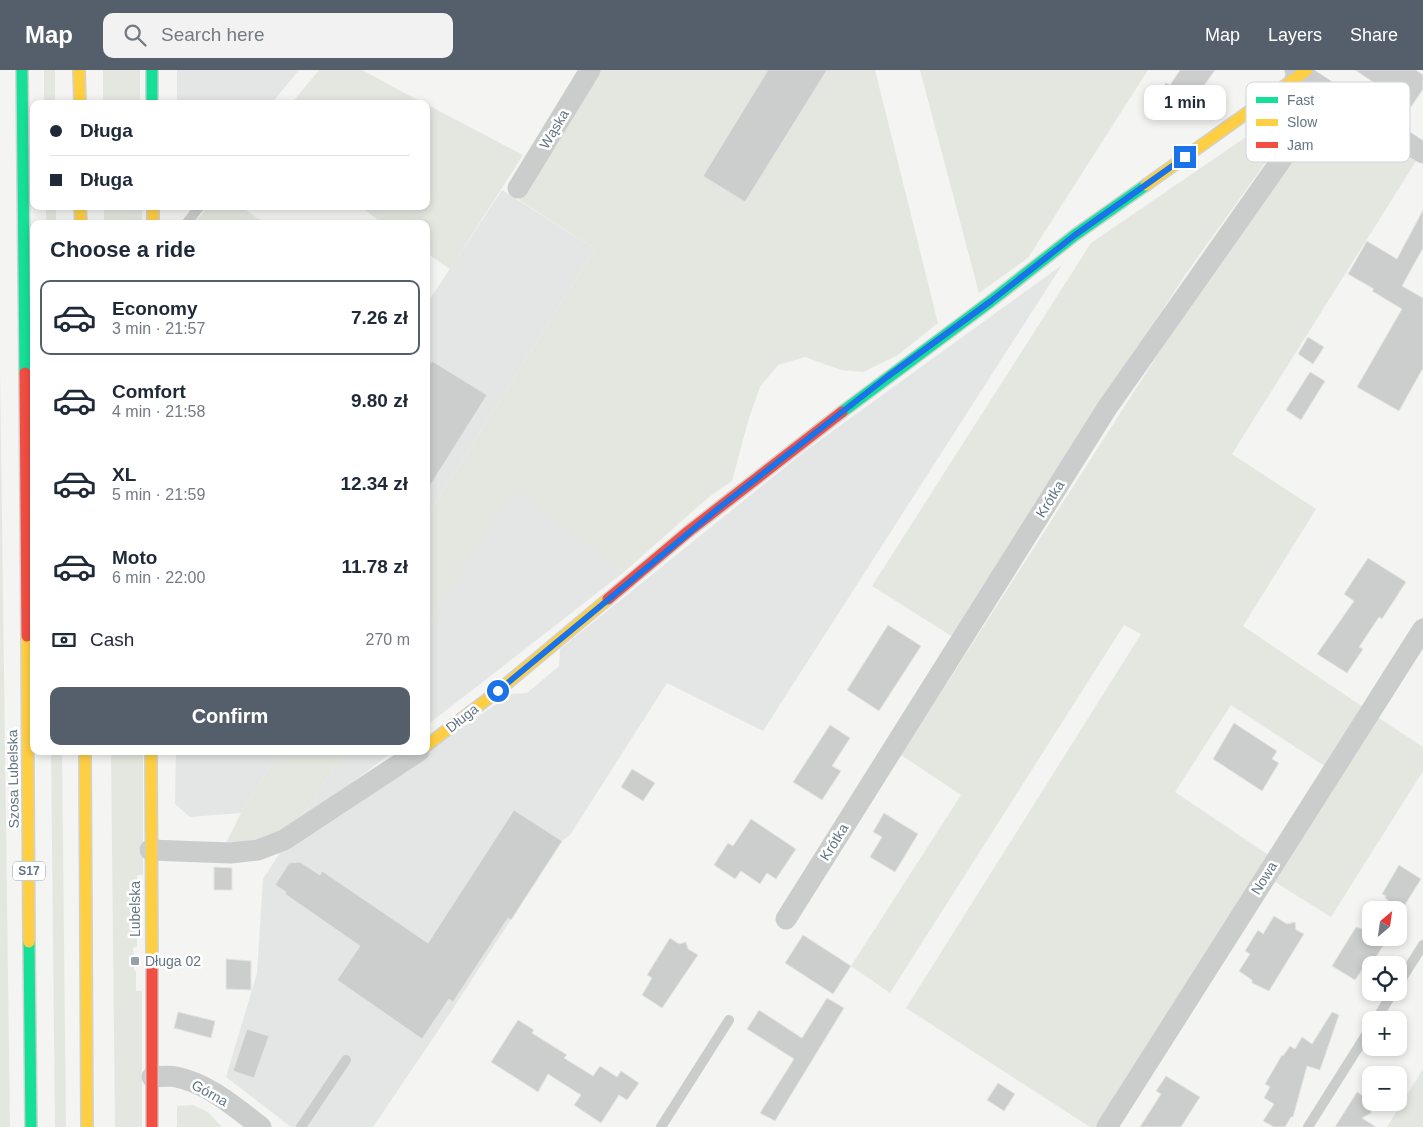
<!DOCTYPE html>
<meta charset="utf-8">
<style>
:root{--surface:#fff;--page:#f2f2f3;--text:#1f2937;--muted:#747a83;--line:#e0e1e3;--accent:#555f6b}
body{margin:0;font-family:Arial,sans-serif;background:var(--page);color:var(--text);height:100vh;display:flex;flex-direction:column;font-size:19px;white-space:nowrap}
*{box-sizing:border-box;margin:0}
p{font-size:16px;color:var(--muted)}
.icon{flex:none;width:28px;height:28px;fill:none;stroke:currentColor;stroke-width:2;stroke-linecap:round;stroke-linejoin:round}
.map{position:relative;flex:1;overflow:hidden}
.details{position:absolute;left:30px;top:150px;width:400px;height:535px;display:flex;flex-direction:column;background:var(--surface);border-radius:10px;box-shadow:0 2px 8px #0003}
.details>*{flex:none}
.guide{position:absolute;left:30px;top:30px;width:400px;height:110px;border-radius:10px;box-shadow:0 2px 8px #0003;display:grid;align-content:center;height:110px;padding:0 20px;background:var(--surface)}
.needle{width:32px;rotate:29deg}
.tools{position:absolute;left:1362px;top:831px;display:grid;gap:10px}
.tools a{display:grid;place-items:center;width:45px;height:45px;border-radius:10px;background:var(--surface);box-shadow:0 2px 8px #0003;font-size:25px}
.end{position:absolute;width:22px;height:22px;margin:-11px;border:6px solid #1a73e8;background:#fff;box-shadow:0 0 0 2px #fff}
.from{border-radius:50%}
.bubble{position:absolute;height:35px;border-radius:10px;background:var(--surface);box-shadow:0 2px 8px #0003;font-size:16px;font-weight:600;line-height:35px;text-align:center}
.guide b{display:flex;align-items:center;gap:18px;height:48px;font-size:19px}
.guide b+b{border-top:1px solid var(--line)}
.guide i{width:12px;height:12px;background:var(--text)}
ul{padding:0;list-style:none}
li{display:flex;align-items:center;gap:15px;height:75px;margin:0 10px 8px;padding:0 10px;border:2px solid transparent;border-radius:10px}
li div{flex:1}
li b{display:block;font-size:19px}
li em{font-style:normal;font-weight:600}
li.active{border-color:var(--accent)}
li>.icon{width:45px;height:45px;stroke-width:1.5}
h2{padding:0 20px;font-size:22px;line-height:60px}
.pay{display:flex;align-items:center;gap:12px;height:55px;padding:0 20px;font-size:19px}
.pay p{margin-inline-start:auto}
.button{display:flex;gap:10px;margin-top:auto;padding:10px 20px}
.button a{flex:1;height:58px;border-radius:10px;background:var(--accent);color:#fff;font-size:20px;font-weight:600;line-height:58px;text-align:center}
header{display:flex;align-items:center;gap:30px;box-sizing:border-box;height:70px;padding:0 25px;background:var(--accent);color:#fff}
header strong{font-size:24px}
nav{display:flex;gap:28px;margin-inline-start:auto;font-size:18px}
.search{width:350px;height:45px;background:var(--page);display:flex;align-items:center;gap:12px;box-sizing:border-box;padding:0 18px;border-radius:10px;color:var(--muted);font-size:19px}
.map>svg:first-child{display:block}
.built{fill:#e4e6e5}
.green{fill:#e4e7e0}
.building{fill:#cccece;stroke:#e4e4e2}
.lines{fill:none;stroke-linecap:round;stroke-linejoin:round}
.fast-casing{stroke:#d0d2d2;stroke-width:14}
.slow-casing{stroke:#d0d2d2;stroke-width:14}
.jam-casing{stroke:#d0d2d2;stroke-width:14}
.lane{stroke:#cbcdcd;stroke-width:10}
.street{stroke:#cbcdcd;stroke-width:21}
.fast{stroke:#16e098;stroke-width:11}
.slow{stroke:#ffcf43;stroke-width:11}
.jam{stroke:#f24e42;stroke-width:11}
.route{stroke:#1a73e8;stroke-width:6}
.poi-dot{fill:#96a1aa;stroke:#fff;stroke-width:2}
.labels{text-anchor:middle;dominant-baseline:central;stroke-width:5;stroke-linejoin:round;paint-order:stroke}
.shield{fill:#fff;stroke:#929ea9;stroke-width:1}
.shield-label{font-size:12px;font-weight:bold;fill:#637584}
.street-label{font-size:14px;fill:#637584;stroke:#fff}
.poi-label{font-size:14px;fill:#637584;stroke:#fff;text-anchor:start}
.key{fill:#fff;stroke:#d0d6da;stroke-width:1}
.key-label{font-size:14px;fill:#637584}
</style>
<header>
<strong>Map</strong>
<div class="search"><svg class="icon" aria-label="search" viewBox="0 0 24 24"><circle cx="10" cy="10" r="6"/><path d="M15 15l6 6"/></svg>Search here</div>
<nav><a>Map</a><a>Layers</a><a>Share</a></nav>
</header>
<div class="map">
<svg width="1423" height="1057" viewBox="0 0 1423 1057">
<rect width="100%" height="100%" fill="#f4f4f2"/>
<!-- built -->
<g class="built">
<polygon points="177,0 299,0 271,34 177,34"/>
<polygon points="502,120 595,179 426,448 426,235"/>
<polygon points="1062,195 763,661 667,613 570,765 562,771 452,940 373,1057 291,1057 226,1007 257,903 263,809 281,781 511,624 527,623 559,596 560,579 805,381"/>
<polygon points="515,419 624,502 426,656 426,556"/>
<polygon points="176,681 280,681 241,743 190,747 175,734"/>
<polygon points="345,681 394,681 297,754"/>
</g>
<!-- green -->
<g class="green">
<rect x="44" y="0" width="11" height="34"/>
<rect x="103" y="0" width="37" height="34"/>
<polygon points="319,0 362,0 425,34 291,34"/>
<polygon points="598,0 875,0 938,253 898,285 863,302 841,300 805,287 778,295 760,317 749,348 732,411 709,427 624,502 515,420 426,556 426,448 595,179 519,130"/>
<polygon points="920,0 1148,0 1028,188 979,223"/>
<polygon points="1321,26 1418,88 1232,384 1316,439 1243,556 1363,637 1326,697 1231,635 1175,722 1270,786 1098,1057 1090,1057 906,938 1141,564 1124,555 890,923 851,896 961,725 901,685 1305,55"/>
<polygon points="426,34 523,85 450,199 426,183 426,154 384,154 359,136 426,136"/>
<path d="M1281,43C1286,60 1283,66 1273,82L1185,205L953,567L872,516L1091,173Z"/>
<rect x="46" y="136" width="10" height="18"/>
<rect x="104" y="136" width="38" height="18"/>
<polygon points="209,136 240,136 266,154 193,154"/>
<polygon points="0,296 10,1057 0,1057"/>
<polygon points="1379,648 1423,677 1423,701 1331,847 1275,812"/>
<polygon points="51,681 62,681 66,1057 55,1057"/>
<polygon points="111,681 143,681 143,805 137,805 137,877 133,878 134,900 136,901 136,921 142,921 142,1057 115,1057"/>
<polygon points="280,681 345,681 297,754 273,767 225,775 241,743"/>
<polygon points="1423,999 1423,1057 1387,1057"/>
<polygon points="193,1035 208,1042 222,1057 177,1057 177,1036"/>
</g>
<!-- building -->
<g class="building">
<polygon points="768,0 827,0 745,132 703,106"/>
<polygon points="1180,0 1215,0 1181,49 1154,30 1166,13 1170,15"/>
<polygon points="1355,0 1416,0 1423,5 1423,19 1411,37 1400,30 1398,33 1377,20 1379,16"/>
<polygon points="1423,140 1423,178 1402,216 1423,228 1423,298 1399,341 1357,317 1402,239 1372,221 1374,219 1348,204 1367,171 1397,189"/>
<polygon points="1308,267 1324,277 1313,294 1298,284"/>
<polygon points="432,291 487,325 426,422 426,301"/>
<polygon points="1310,302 1325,311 1301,350 1286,340"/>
<polygon points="1368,488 1406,512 1382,549 1379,547 1359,577 1363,579 1347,603 1317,584 1354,531 1344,524"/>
<polygon points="888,555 921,576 879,641 847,620"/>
<polygon points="1234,653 1277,681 1272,689 1279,693 1262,721 1213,689"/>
<polygon points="830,655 850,668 832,696 841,701 822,730 793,712"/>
<polygon points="632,699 655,713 643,731 621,717"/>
<polygon points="514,740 562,771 511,850 508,848 453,932 449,929 422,969 337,910 360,876 285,824 286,822 275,815 289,793 300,792 320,805 322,801 428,873"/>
<polygon points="884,743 918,764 895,802 870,787 882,767 873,762"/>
<polygon points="751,749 796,779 776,809 767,803 760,814 741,801 735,809 714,795 728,773 733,776"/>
<polygon points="1399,795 1421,809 1401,841 1404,843 1399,851 1399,840 1381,840 1388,830 1385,828 1386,826 1382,824"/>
<polygon points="214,797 232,798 232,820 214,820"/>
<polygon points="1274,846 1287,854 1295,852 1296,860 1304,864 1269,921 1252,913 1252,910 1239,901 1250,884 1245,881 1258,860 1263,864"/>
<polygon points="1371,855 1371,868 1388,868 1374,890 1363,898 1355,910 1332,896 1356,857 1368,861"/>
<polygon points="803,865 851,896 833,924 785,893"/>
<polygon points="670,868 679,874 686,872 688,879 698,885 662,938 642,925 652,908 647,905"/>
<polygon points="226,889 251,891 251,920 226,919"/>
<polygon points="827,928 844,938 775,1051 760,1043 794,989 747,959 759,940 802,968"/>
<polygon points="178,942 215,951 211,968 174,958"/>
<polygon points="1332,942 1339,945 1320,1000 1307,996 1293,1047 1291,1047 1285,1057 1274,1057 1263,1051 1274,1034 1264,1028 1270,1017 1265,1014 1282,985 1283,986 1290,976 1295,979 1302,967 1312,974"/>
<polygon points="518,950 534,960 532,963 567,985 564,988 593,1006 600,996 617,1007 621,1001 639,1013 627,1030 619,1025 601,1053 574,1035 581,1025 548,1004 538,1022 491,992"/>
<polygon points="247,959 269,966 254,1008 233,1001"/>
<polygon points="1166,1006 1200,1027 1181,1057 1140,1057 1161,1024 1156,1021"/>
<polygon points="998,1013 1015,1024 1004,1041 987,1030"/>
<polygon points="1357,1022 1371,1031 1371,1043 1362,1048 1376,1057 1335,1057"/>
</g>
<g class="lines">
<!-- fast casing -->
<g class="fast-casing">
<g id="fast">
<polyline points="22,0 25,303"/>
<polyline points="152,0 152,34"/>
<polyline points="842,342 991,231 1075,165 1146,115"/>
<polyline points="29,872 31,1057"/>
</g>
</g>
<!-- slow casing -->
<g class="slow-casing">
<g id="slow">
<polyline points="79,0 80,34"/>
<polyline points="1146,115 1307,0"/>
<polyline points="80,136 81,154"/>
<polyline points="153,136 153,154"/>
<polyline points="27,566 29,872"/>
<polyline points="426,676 498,621 608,529"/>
<polyline points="85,681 87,1057"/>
<polyline points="151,681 152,898"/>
</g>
</g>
<!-- jam casing -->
<g class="jam-casing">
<g id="jam">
<polyline points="25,303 27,566"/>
<polyline points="608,529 689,461 842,342"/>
<polyline points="152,898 152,1057"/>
</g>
</g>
<!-- lane -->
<g class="lane">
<polyline points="186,154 200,136"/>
<polyline points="1399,913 1423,875"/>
<polyline points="1376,950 1393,922"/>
<polyline points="301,1057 346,990"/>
<polyline points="661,1057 729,950"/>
<polyline points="1308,1057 1371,957"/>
</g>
<!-- street -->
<g class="street">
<polyline points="1295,0 1423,83"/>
<polyline points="518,118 590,0"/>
<polyline points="150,780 230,783 258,780 284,770 419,681"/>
<polyline points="786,849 1107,338 1289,79 1298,61 1300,45 1295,9"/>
<path d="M152,1007C160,1007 169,1005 176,1007C208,1013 236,1038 261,1057"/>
<polyline points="1107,1057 1423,559"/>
</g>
<!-- fast -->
<use href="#fast" class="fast"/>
<!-- slow -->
<use href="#slow" class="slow"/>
<!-- jam -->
<use href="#jam" class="jam"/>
</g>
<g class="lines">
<!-- route -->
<polyline class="route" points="498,621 720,437 887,307 991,231 1075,165 1185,87"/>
</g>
<!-- markers -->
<rect class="poi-dot" x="130" y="886" width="10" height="10" rx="2.5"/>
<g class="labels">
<!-- shield labels -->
<rect class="shield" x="13" y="791.5" width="32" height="19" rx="4"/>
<g class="shield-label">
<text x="29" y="801">S17</text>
</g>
<!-- street labels -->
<g class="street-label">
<text transform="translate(554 59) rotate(-59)">Wąska</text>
<text transform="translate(1050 429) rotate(-58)">Krótka</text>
<text transform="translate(462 648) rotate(-38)">Długa</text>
<text transform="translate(13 709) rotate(-91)">Szosa Lubelska</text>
<text transform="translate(834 772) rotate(-58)">Krótka</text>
<text transform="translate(1264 808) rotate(-58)">Nowa</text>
<text transform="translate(135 839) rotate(-90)">Lubelska</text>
<text transform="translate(210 1023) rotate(29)">Górna</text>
</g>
<!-- poi labels -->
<g class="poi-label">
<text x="145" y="891">Długa 02</text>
</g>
</g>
<!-- legend -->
<rect x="1246" y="12" width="164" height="80" rx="8" class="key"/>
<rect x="1256" y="27" width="22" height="6" fill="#16e098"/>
<rect x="1256" y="49" width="22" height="7" fill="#ffcf43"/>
<rect x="1256" y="72" width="22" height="6" fill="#f24e42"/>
<g class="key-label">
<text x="1287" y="35">Fast</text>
<text x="1287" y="57">Slow</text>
<text x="1287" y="80">Jam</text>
</g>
</svg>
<div class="tools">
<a><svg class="needle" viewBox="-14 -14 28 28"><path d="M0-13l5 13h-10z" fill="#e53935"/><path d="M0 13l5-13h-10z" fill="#747a83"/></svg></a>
<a><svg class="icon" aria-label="locate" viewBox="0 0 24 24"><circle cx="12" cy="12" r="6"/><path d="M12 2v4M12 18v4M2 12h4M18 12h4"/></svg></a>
<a>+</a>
<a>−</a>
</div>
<i class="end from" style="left:498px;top:621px"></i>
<i class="end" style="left:1185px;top:87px"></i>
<div class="bubble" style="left:1144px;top:15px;width:82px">1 min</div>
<div class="guide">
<b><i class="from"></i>Długa</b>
<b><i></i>Długa</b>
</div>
<section class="details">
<h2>Choose a ride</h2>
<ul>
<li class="active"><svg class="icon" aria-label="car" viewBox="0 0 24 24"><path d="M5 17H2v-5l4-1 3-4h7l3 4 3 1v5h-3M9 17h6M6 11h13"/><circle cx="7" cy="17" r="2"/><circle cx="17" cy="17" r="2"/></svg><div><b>Economy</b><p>3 min · 21:57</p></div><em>7.26 zł</em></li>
<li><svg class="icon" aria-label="car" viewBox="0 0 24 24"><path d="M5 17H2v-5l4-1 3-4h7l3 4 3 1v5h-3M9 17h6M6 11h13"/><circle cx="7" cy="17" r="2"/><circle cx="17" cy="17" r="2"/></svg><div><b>Comfort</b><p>4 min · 21:58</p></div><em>9.80 zł</em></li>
<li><svg class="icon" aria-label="car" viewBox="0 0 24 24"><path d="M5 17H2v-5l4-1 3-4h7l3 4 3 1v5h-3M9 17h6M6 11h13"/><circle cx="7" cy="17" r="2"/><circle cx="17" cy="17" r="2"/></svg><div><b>XL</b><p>5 min · 21:59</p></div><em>12.34 zł</em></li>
<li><svg class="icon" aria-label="car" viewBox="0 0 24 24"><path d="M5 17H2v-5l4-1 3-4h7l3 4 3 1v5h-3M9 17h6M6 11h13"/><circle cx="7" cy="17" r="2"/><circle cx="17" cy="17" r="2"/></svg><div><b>Moto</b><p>6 min · 22:00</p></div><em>11.78 zł</em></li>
</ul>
<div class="pay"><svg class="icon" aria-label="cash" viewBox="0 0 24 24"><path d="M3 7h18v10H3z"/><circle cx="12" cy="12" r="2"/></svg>Cash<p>270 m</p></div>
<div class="button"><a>Confirm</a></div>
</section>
</div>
